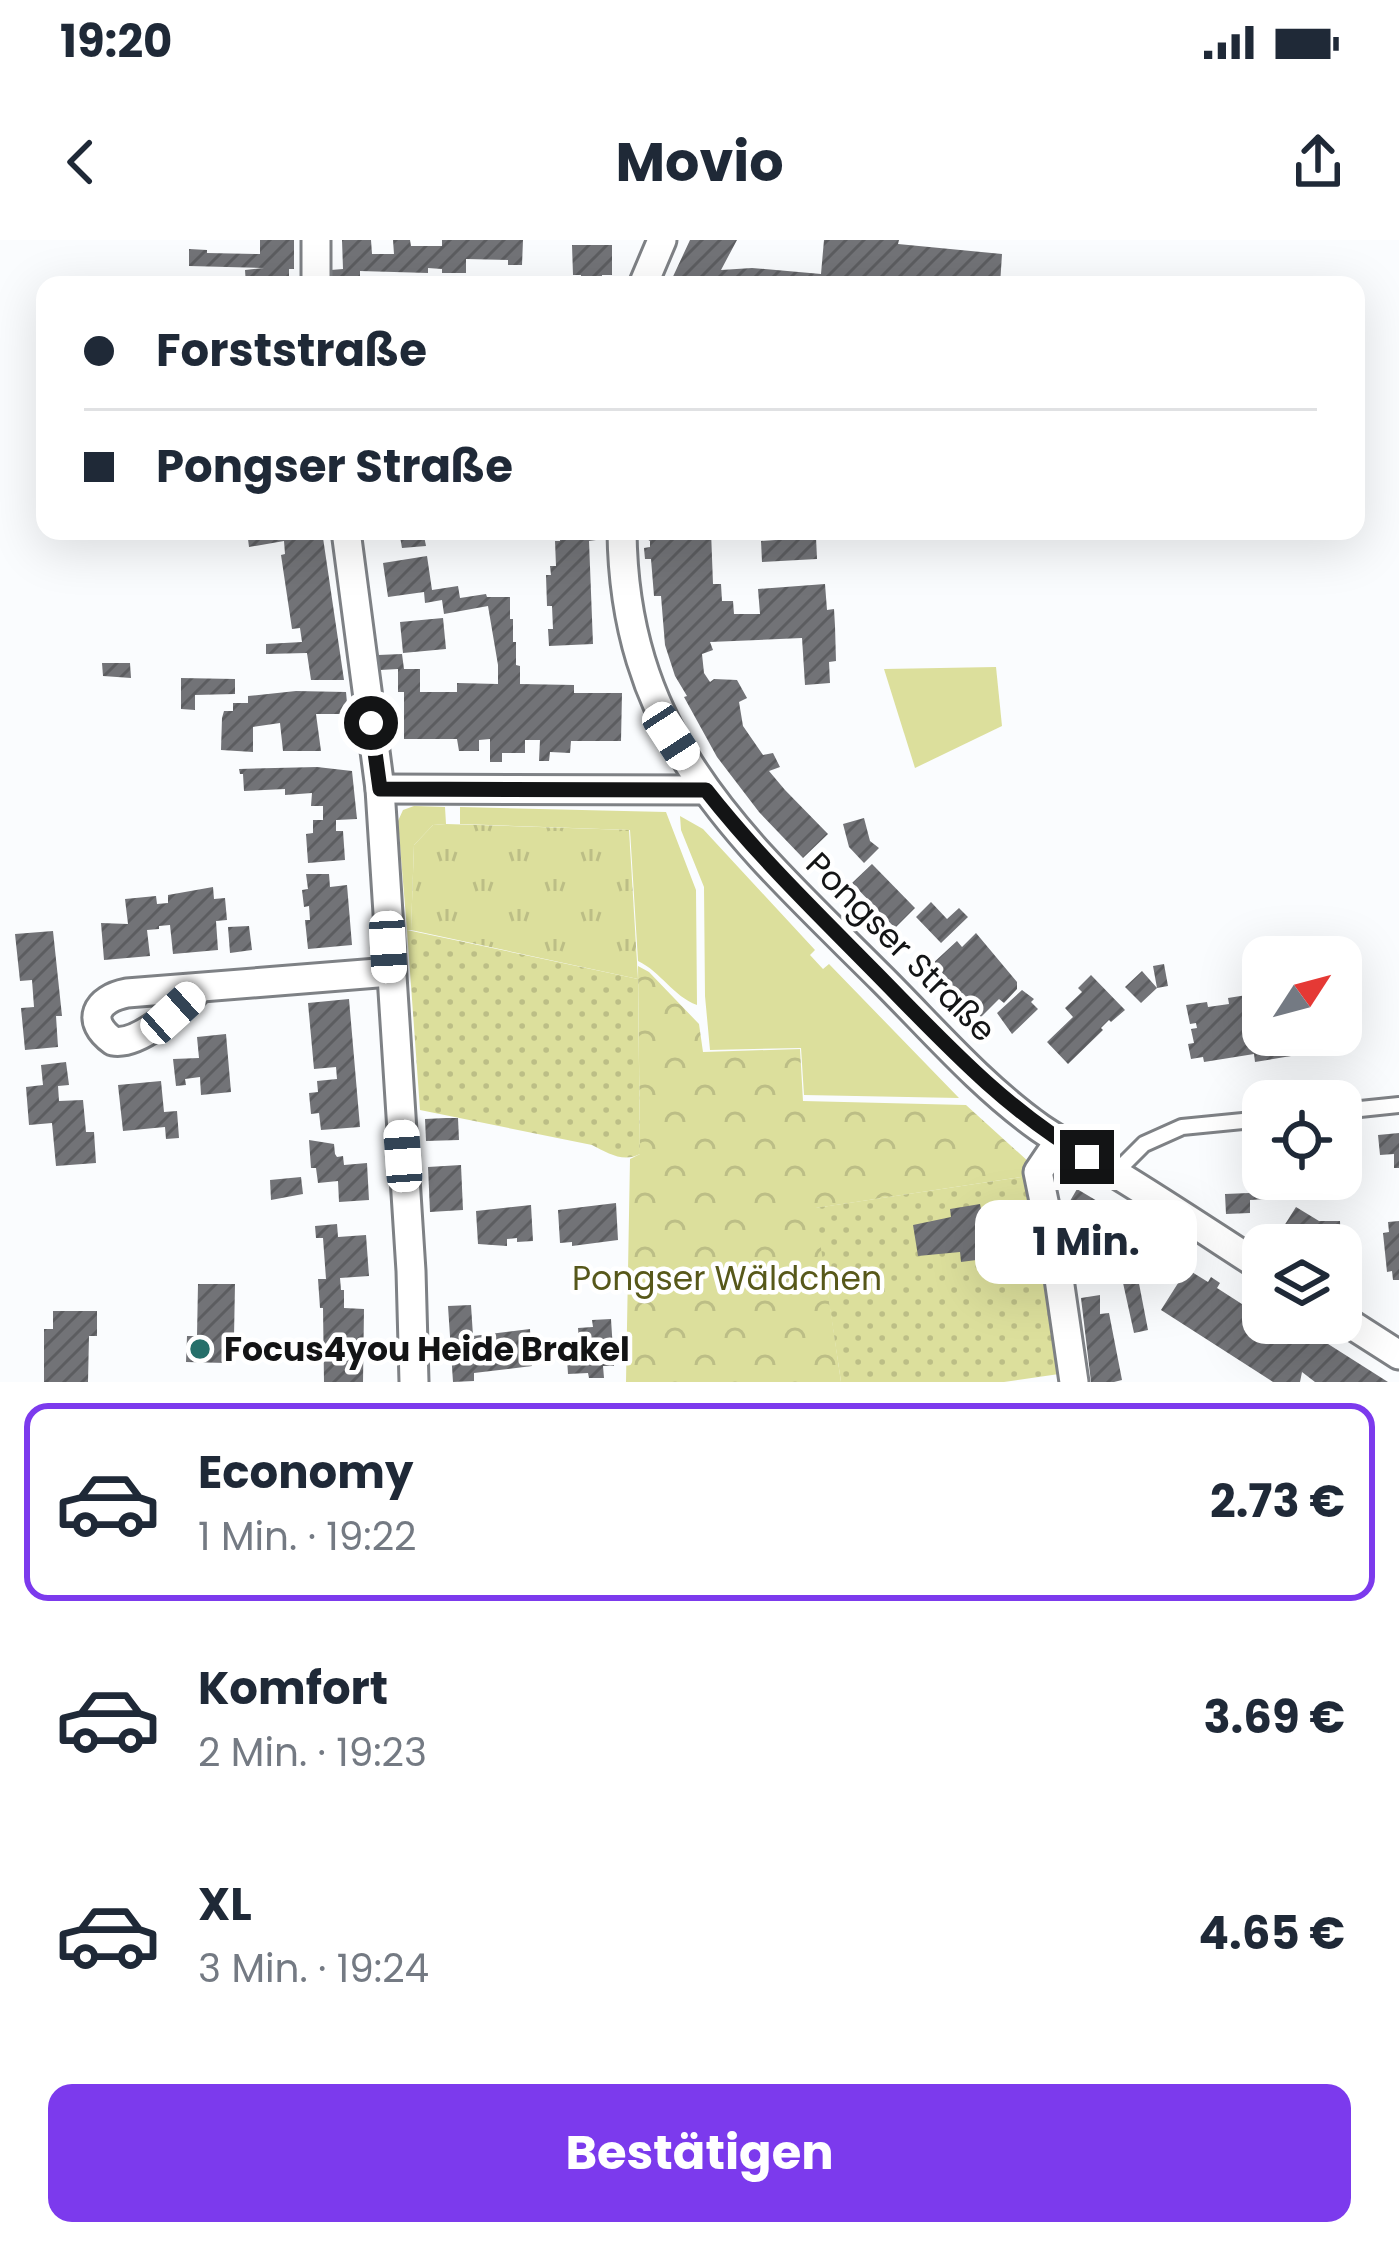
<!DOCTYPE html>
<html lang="de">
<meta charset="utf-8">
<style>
:root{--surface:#fff;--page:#f6f6f7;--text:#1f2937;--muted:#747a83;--line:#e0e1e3;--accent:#7c3aed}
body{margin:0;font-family:Poppins,sans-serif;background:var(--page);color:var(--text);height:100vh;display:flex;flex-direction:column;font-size:45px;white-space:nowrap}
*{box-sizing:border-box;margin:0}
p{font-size:39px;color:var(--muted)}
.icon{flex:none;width:66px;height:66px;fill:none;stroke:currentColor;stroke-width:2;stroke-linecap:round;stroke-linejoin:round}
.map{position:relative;height:1142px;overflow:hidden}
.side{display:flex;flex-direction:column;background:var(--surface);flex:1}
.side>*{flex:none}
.guide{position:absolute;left:36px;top:36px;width:1329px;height:264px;border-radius:24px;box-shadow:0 12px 48px #0002;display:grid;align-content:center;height:264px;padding:0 48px;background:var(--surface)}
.needle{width:78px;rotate:54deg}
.controls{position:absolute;left:1242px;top:696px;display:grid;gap:24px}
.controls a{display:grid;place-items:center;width:120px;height:120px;border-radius:24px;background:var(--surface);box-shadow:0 12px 48px #0002;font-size:60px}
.end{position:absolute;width:54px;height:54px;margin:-27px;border:15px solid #131415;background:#fff;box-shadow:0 0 0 6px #fff}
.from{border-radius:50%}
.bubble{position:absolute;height:84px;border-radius:24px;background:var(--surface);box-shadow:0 12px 48px #0002;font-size:39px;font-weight:700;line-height:84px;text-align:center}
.car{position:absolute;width:36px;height:72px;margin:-36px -18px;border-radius:15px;box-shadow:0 0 9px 3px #0007;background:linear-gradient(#fff 24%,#345 0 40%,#fff 0 76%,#345 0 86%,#fff 0)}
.guide b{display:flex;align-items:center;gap:42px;height:114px;font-size:45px}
.guide b+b{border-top:3px solid var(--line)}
.guide i{width:30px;height:30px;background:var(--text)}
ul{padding:21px 0 0;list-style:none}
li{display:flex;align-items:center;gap:36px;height:198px;margin:0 24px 18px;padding:0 24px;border:6px solid transparent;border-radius:24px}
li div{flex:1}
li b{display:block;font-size:45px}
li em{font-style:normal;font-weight:700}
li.selected{border-color:var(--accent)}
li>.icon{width:108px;height:108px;stroke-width:1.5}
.action{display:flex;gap:24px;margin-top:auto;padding:24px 48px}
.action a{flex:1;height:138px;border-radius:24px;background:var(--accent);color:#fff;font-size:48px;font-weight:700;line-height:138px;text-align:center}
.status{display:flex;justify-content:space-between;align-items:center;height:84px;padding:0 60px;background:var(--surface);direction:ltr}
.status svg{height:33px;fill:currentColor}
header{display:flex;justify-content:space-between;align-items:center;height:156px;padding:0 48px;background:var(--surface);font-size:54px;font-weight:700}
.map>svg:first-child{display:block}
.grass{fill:#dcdf9c}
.forest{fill:url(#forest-crowns)}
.park{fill:url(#park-tufts)}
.garden{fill:url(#garden-dots)}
.building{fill:url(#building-hatch)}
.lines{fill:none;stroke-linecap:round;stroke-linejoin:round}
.service-casing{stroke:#7e8185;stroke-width:20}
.minor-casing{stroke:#7e8185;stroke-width:33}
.service{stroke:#fff;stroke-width:14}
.minor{stroke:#fff;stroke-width:27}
.route{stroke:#131415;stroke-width:15}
.poi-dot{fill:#256f6a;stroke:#fff;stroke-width:4.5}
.labels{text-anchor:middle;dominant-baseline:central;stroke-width:9;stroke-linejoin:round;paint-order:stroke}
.street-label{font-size:33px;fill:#131415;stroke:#fff}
.park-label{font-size:33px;fill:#57581a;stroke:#fff}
.poi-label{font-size:33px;font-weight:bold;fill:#131415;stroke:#fff;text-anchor:start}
</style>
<div class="status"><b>19:20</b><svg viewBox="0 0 49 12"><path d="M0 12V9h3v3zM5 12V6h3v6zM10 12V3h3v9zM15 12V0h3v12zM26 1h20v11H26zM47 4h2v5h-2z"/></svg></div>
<header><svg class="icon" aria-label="back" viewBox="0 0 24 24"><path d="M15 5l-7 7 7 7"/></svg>Movio<svg class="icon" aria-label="share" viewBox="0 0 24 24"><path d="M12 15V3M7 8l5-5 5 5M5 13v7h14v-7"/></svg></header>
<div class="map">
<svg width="1399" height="1142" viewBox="0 0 1399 1142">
<defs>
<pattern id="forest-crowns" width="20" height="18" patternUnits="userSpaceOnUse" patternTransform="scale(3)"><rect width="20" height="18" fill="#dcdf9c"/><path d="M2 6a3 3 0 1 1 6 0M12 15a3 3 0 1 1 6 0" fill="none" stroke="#bcbe86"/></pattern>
<pattern id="park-tufts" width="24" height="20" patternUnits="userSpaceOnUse" patternTransform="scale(3)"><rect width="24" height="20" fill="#dcdf9c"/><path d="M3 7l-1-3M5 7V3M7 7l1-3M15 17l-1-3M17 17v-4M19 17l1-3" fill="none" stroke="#bcbe86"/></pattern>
<pattern id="garden-dots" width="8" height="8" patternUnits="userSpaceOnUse" patternTransform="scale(3)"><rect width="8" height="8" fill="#dcdf9c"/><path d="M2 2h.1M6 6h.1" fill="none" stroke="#bcbe86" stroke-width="1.8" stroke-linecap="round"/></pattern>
<pattern id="building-hatch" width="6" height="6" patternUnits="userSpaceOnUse" patternTransform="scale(3)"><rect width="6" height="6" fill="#727377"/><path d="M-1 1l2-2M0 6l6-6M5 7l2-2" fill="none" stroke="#5c5d60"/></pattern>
</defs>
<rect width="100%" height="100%" fill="#fafcfe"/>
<!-- grass -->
<g class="grass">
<polygon points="996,427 1002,486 915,528 884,429"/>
<polygon points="414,566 445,567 446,584 433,585 414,605 411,690 407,690 398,581 403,570"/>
<path d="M460,567L666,572L696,650L697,765C673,756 661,732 638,721L630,590L460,584Z"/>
<polygon points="680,576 703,589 815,710 810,715 823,729 829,724 959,858 804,855 801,808 710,810 705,756 704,647 681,590"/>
</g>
<!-- forest -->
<polygon class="forest" points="638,726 649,732 699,784 703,812 800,809 803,861 966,865 1030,923 1035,935 816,968 841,1142 626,1142 630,919 640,914"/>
<!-- park -->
<polygon class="park" points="446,584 629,590 638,739 411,690 414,605 433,585"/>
<!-- garden -->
<g class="garden">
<path d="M407,690L638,739L640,914C623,923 608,913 592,905L420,870Z"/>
<polygon points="1035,935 1066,1133 1004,1142 841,1142 815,968"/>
</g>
<!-- building -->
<g class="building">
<polygon points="260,0 294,0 294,29 289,29 289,45 246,45 245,30 264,28 189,26 189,9 207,10 207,13 260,14"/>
<polygon points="342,0 371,0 372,14 394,14 393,0 410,0 411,6 442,6 442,0 523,0 522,25 508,25 508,20 466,19 466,33 442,33 442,29 428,28 428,33 360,31 360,45 331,45 331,30 343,29"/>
<polygon points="690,0 737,0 721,30 752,28 821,34 824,0 899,0 898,4 1002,14 1000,45 930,45 871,40 871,45 721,45 712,40 710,45 676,45 670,43"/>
<polygon points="572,5 612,5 612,35 602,35 602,45 581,45 581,35 573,35"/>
<polygon points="1128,36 1162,39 1161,45 1127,45"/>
<polygon points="247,291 322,291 344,440 311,440 307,413 266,414 266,404 302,402 300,388 292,389 281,315 285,314 284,301 249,307"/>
<polygon points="399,291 423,291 426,306 402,308"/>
<polygon points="560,291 596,291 596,300 589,301 593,404 549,406 548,389 553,389 552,366 547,366 546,335 551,335 550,326 556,326 555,301 560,301"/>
<polygon points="642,291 711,291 713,344 721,344 722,361 733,361 734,374 760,374 758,349 825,344 827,370 834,369 835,386 836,421 829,422 830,443 805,445 802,398 710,402 713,410 702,414 704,433 710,442 714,439 737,440 747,458 739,462 743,486 763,515 773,513 780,527 769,531 785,550 828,594 803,618 759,572 717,517 684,457 687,456 675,436 665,405 661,356 654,356 651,319 645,319 644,308 650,307 650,301 642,296"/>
<polygon points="816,297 817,319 762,322 761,301"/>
<polygon points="427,316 432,350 458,346 460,358 486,354 487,357 510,357 510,379 513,379 513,402 516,402 516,425 520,426 520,444 574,445 574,453 622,453 621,501 571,501 570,513 550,512 549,521 539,521 540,500 525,500 525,513 502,513 502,522 490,522 490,499 479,500 479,511 459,511 457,499 404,499 404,452 398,452 398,429 380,430 378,415 402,414 404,429 420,429 420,452 457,452 457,443 498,444 498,425 488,366 444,374 442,360 425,363 424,352 388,357 383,323"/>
<polygon points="443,378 446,409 403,413 400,382"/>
<polygon points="102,423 130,423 131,438 103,436"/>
<polygon points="181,438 235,439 235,454 195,455 195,470 181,469"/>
<polygon points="296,451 346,452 348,474 316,474 321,511 283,511 280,483 253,487 253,512 221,510 222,478 224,471 233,471 233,463 248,463 248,456"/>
<polygon points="317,527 352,531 357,579 336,580 336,591 343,591 345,620 308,623 306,594 313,593 313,580 323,580 323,566 311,566 312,553 285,555 285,549 244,551 243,534 240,534 239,529"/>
<polygon points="864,578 870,601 879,608 864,623 849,607 843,584"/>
<polygon points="872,624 915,668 895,688 852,643"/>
<polygon points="306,634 329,634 330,647 347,645 352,705 308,709 305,680 310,680 309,666 304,667 302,650 308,649"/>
<polygon points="213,647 214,659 225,658 227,680 216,681 218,710 173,714 170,685 159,686 159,689 147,690 150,716 104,720 101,683 128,684 125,659 156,656 157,664 168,663 168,655"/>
<polygon points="931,662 947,679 959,668 968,677 941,703 916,677"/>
<polygon points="249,686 252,710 230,713 228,687"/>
<polygon points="53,691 62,776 56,776 58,807 25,810 21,768 34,767 32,740 20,741 15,694"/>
<polygon points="976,693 1017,742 1017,749 1004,763 999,759 981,777 931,725 957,701 962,707"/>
<polygon points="1164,724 1168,746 1157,748 1141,763 1125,747 1142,731 1157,748 1153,726"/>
<polygon points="1091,735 1125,770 1111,782 1109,780 1101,788 1103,790 1068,824 1047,802 1073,777 1065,768 1082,752 1078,748"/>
<polygon points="1022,750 1034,759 1031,762 1038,769 1012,794 997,773"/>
<polygon points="1253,754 1254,760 1263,758 1263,795 1300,795 1303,814 1255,822 1254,814 1204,822 1203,817 1191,819 1188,804 1194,803 1191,789 1197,788 1196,783 1190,784 1186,765 1207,762 1208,767 1229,764 1228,758"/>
<polygon points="349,759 360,887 321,890 319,873 311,874 309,853 318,852 317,841 337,839 336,827 314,829 308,763"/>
<polygon points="226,794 231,852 201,855 200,837 185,839 186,845 176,846 173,819 199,818 197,797"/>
<polygon points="66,822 69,845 58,846 59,861 83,860 86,892 94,892 96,923 56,926 52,883 29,885 26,847 43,845 41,825"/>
<polygon points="161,841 164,872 177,871 179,898 166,899 165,887 123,891 118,845"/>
<polygon points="446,878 458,878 459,900 426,901 425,879"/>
<polygon points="1399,893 1399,928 1394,928 1394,914 1380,915 1378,895"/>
<polygon points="309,900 334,904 335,914 337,917 343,916 344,925 367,923 369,960 339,962 338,941 318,943 316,928 311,928"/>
<polygon points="1263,907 1263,939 1281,939 1282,958 1250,960 1250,973 1226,974 1225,954 1249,953 1246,908"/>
<polygon points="461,925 463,970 430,972 428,927"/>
<polygon points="301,937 303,954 271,960 270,940"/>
<polygon points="1077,949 1156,996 1140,1025 1132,1020 1133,1029 1136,1028 1148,1090 1134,1093 1116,1011 1108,1005 1097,1009 1099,999 1089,994 1074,998 1072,979 1063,973"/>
<polygon points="616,963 618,1000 572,1006 572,1002 560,1003 558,970"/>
<polygon points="980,964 982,973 992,972 994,983 1002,986 1003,992 996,997 998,1008 983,1010 984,1019 961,1022 960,1012 918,1016 913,985 951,977 950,969"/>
<polygon points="531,965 533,1001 517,1002 517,998 507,999 507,1006 478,1004 476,971"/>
<polygon points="1296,967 1319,981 1340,981 1341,1005 1272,1005"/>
<polygon points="1399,981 1399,1040 1393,1040 1392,1031 1387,1032 1383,993 1389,992 1388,982"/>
<polygon points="337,984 338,997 366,995 369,1036 340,1038 341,1050 344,1050 344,1068 364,1069 363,1142 324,1142 323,1068 320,1068 318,1039 326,1039 323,998 316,998 315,986"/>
<polygon points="1187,1029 1208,1042 1211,1037 1220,1043 1217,1048 1245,1066 1248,1061 1257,1067 1254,1071 1263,1077 1263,1083 1277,1086 1282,1083 1289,1087 1295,1083 1388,1142 1315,1142 1302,1132 1300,1142 1273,1142 1161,1070"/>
<polygon points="198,1044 235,1044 234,1097 226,1097 226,1123 186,1122 187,1096 197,1096"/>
<polygon points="1100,1055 1100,1074 1109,1073 1122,1140 1114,1142 1091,1142 1081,1058"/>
<polygon points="471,1065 473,1096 530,1089 532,1126 474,1133 474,1141 453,1142 448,1066"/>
<polygon points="53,1071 97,1071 97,1096 89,1096 88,1142 44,1142 44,1089 53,1089"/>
<polygon points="611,1079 614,1126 603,1126 604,1138 589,1138 588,1133 568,1134 566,1103 579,1102 578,1088 593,1087 592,1080"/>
</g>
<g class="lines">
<!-- service casing -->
<g class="service-casing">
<g id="service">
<polyline points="1341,871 1399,865"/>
<polyline points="1115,933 1144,904 1182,887 1263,879"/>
</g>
</g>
<!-- minor casing -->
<g class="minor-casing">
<g id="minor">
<polyline points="316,0 316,45"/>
<polyline points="643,45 662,0"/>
<polyline points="346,291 380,549 411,1031 414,1142"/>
<path d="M622,291C624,501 744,601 882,739C933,790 981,846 1040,888C1065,905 1092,919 1118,935C1167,965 1215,997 1263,1028"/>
<polyline points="380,549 706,550"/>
<path d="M200,748C181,766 140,806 113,801C85,781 96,759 127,753L390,732"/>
<polyline points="1059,901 1038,932 1057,1025 1074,1142"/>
<polyline points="1341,1078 1399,1115"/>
</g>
</g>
<!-- service -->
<use href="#service" class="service"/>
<!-- minor -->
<use href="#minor" class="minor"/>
</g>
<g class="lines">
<!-- route -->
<path class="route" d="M371,483L380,549L706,550C757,615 816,672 874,731C942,800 1002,867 1087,917"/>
</g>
<!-- markers -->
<circle class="poi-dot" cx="200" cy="1109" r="12"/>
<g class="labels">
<!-- street labels -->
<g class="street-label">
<text transform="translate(901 707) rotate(45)">Pongser Straße</text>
</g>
<!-- park labels -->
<g class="park-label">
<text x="727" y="1038">Pongser Wäldchen</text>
</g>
<!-- poi labels -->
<g class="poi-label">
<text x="224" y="1109">Focus4you Heide Brakel</text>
</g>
</g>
</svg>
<div class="controls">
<a><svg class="needle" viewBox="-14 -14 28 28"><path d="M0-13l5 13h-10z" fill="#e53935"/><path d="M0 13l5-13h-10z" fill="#747a83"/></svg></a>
<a><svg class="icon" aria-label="locate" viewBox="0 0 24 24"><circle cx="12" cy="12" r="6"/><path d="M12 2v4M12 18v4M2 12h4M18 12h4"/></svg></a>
<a><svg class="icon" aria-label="layers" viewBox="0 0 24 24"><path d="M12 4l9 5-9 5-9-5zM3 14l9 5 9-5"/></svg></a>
</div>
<i class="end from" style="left:371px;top:483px"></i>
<i class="end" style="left:1087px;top:917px"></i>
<div class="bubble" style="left:975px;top:960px;width:222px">1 Min.</div>
<i class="car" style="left:671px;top:496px;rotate:147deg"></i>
<i class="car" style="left:388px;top:707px;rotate:177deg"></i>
<i class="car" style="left:173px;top:773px;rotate:48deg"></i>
<i class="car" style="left:403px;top:916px;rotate:356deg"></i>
<div class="guide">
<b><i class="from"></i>Forststraße</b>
<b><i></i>Pongser Straße</b>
</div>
</div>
<section class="side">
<ul>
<li class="selected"><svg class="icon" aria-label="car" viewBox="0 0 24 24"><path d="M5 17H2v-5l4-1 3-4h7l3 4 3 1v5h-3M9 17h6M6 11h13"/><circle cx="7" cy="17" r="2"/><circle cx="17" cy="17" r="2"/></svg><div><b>Economy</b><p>1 Min. · 19:22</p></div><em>2.73 €</em></li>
<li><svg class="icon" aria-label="car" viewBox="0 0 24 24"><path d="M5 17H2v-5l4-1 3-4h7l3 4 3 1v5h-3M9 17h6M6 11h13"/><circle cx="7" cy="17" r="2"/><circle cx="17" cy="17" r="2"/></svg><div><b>Komfort</b><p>2 Min. · 19:23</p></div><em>3.69 €</em></li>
<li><svg class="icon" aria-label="car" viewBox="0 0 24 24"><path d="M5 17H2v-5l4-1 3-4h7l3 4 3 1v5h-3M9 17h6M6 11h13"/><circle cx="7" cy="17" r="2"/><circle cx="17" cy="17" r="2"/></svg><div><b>XL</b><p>3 Min. · 19:24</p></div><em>4.65 €</em></li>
</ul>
<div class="action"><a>Bestätigen</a></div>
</section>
